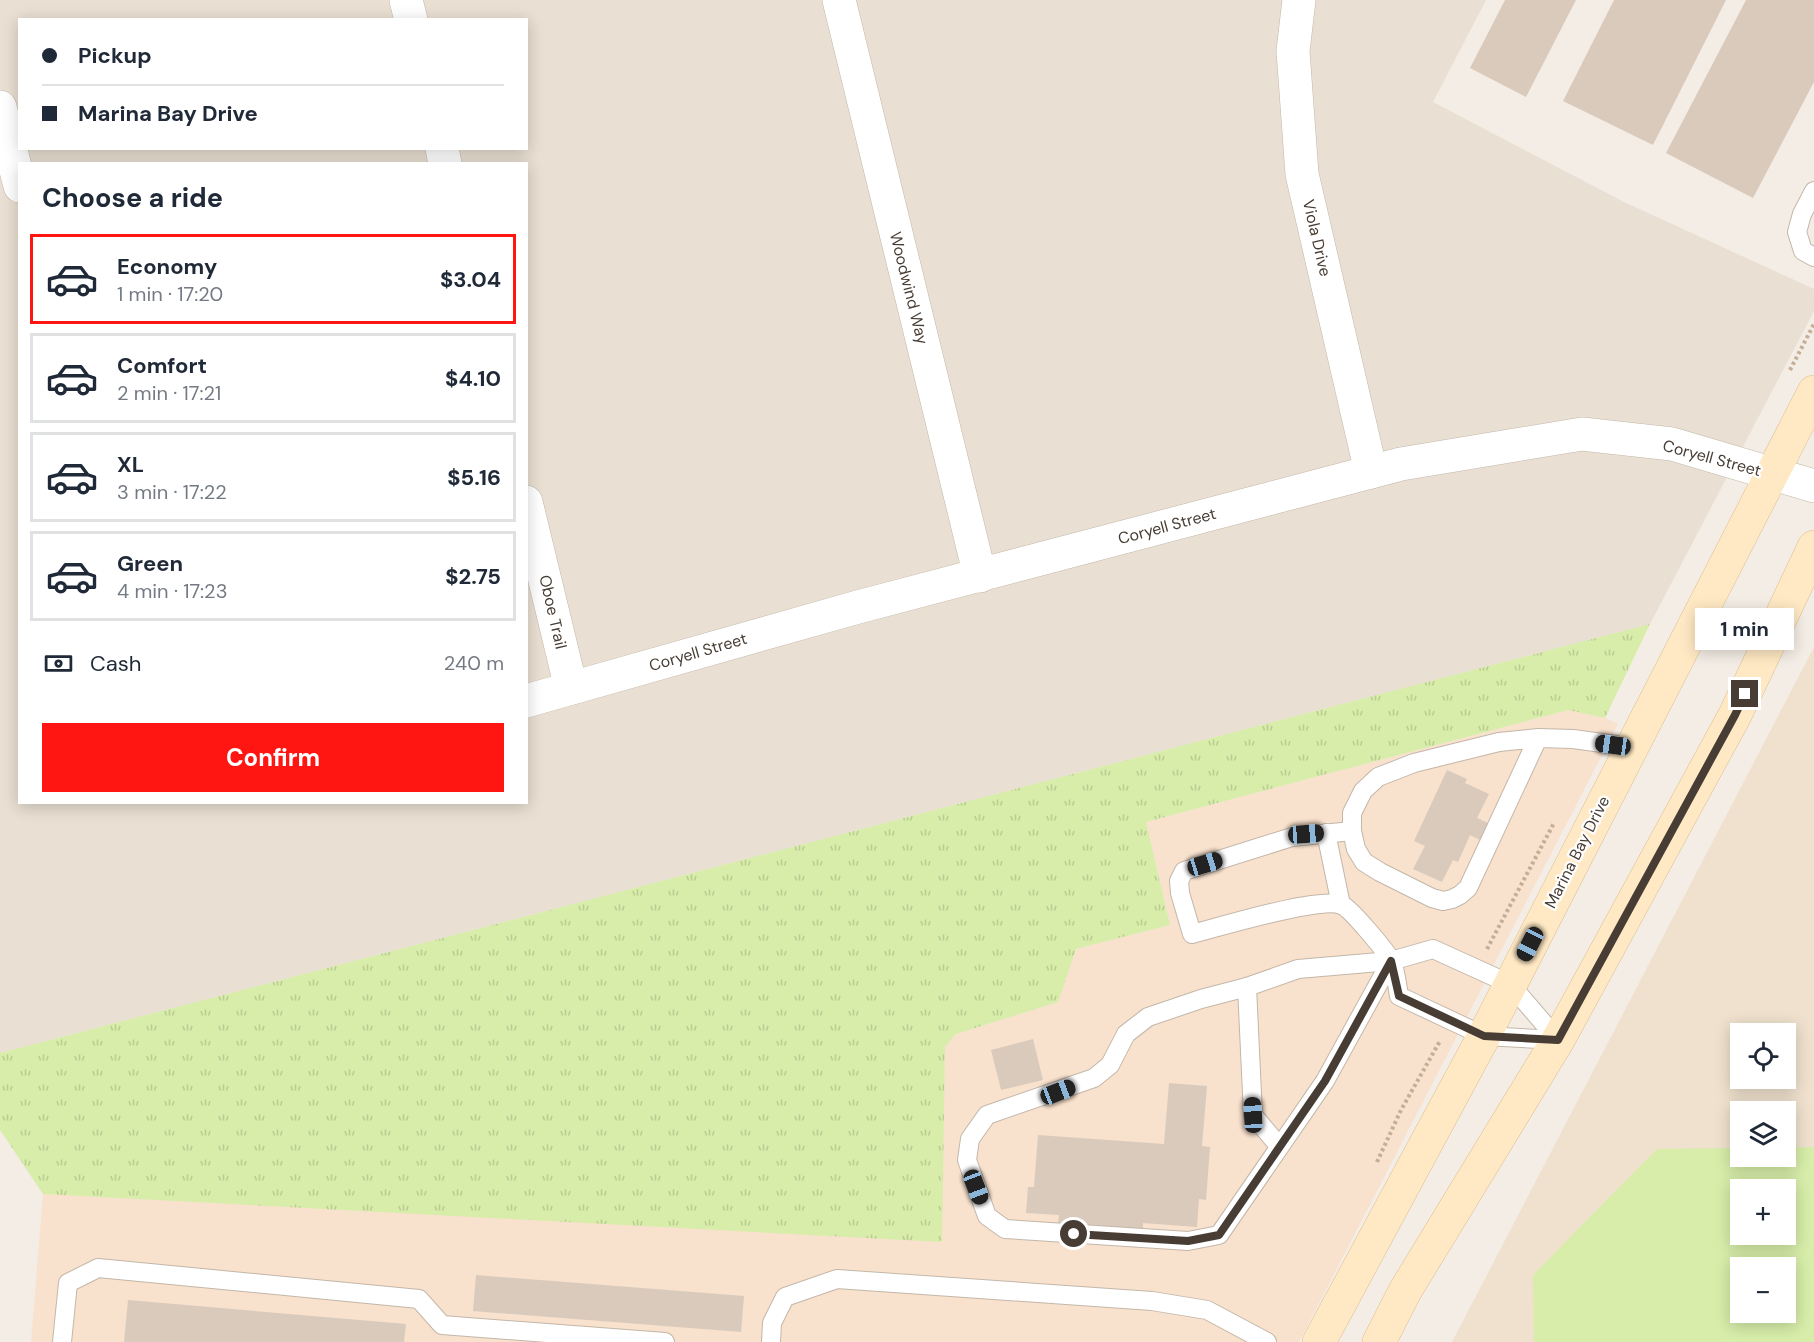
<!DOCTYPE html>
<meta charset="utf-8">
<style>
:root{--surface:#fff;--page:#f2f2f3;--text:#1f2937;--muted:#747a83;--line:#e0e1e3;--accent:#ff1511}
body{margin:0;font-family:"DM Sans",sans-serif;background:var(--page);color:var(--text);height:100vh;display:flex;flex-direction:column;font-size:22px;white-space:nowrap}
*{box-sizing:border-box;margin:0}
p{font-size:20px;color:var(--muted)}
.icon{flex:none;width:33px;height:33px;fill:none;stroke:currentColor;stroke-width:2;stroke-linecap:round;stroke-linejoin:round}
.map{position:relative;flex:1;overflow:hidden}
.panel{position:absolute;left:18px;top:162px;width:510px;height:642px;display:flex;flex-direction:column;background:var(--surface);border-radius:0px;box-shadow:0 3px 15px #0003}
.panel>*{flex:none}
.hud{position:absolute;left:18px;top:18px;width:510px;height:132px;border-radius:0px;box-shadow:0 3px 15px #0003;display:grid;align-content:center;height:132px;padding:0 24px;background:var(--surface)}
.buttons{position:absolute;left:1730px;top:1023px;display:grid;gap:12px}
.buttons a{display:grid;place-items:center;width:66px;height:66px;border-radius:0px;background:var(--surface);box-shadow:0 3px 15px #0003;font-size:30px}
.end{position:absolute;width:27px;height:27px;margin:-14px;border:8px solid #473d34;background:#fff;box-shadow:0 0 0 3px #fff}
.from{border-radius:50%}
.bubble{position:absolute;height:42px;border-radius:0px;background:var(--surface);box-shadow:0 3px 15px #0003;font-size:20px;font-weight:700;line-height:42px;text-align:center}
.car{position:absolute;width:18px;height:36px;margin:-18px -9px;border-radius:8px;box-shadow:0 0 4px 2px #0007;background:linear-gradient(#222 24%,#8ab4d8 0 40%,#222 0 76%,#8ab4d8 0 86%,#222 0)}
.hud b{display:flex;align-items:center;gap:21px;height:57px;font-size:22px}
.hud b+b{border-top:2px solid var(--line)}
.hud i{width:15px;height:15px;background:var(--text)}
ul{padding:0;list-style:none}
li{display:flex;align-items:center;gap:18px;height:90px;margin:0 12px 9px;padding:0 12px;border:3px solid var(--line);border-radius:0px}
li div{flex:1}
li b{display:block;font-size:22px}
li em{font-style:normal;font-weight:700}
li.active{border-color:var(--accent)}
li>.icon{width:54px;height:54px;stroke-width:1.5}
h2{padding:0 24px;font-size:27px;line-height:72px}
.pay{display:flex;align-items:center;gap:15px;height:66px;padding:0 24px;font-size:22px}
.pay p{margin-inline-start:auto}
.cta{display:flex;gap:12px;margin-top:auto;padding:12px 24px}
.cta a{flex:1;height:69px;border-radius:0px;background:var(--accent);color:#fff;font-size:24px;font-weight:700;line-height:69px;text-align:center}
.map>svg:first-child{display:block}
.residential{fill:#e9dfd2;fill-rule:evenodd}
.commercial{fill:#f8e1cd}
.education{fill:#efe1cd;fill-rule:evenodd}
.grass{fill:url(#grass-tufts)}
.pitch{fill:#d7eda9;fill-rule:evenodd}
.building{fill:#dacabc}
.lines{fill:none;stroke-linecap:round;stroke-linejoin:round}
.lane-casing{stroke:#c3b7a9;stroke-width:20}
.street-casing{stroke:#c3b7a9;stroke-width:34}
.secondary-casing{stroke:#dcbf92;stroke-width:34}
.path{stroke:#c4ae96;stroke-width:4;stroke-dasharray:3 3;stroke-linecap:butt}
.lane{stroke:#fff;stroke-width:18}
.street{stroke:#fff;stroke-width:33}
.secondary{stroke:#ffe9c4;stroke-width:33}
.route{stroke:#473d34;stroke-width:8}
.labels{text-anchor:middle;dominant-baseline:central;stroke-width:4.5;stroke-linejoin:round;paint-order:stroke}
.street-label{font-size:16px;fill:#473d34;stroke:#fff}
</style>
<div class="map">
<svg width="1814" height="1342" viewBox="0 0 1814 1342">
<defs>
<pattern id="grass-tufts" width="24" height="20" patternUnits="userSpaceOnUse" patternTransform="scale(1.5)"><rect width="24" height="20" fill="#d7eda9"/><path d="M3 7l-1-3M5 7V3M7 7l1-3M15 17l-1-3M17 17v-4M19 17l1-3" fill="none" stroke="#bacc92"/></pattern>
</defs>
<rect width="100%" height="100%" fill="#f4ede5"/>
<!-- residential -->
<path class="residential" d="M0,0H1486L1433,102L1624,202L1814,289V311L1650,624L0,1053ZM20,20H526V148H20ZM20,164H526V802H20Z"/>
<!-- commercial -->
<polygon class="commercial" points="1568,710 1605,718 1618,724 1299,1342 31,1342 43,1194 785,1230 941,1242 945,1047 956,1034 1058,1002 1076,949 1170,925 1146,822"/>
<!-- education -->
<path class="education" d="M1814,647V1342H1452ZM1740,1034H1785V1078H1740ZM1740,1112H1785V1156H1740ZM1740,1190H1785V1234H1740ZM1740,1268H1785V1312H1740Z"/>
<!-- grass -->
<polygon class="grass" points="1650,624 1605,718 1568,710 1146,822 1170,925 1076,949 1058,1002 956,1034 945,1047 942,1242 43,1194 0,1130 0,1053"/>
<!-- pitch -->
<path class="pitch" d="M1814,1147V1342H1534L1533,1275L1657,1149L1740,1148V1156H1785V1148ZM1740,1190H1785V1234H1740ZM1740,1268H1785V1312H1740Z"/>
<!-- building -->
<g class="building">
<polygon points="1505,0 1576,0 1526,97 1470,68"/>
<polygon points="1614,0 1726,0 1653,145 1563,101"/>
<polygon points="1746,0 1814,0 1814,82 1753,198 1666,153"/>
<polygon points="1447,770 1467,779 1465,783 1489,794 1477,818 1488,823 1480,840 1470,835 1458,862 1453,860 1442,882 1413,869 1425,846 1414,841"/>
<polygon points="1033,1039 1043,1080 1001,1090 991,1050"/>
<polygon points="1169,1083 1207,1086 1202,1146 1210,1147 1206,1200 1199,1199 1197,1227 1143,1223 1143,1230 1058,1224 1059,1215 1026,1213 1028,1187 1034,1187 1038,1135 1164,1144"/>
<polygon points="476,1275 744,1296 741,1332 473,1311"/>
<polygon points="128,1300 406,1324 404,1342 124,1342"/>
</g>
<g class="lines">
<!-- lane casing -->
<g class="lane-casing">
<g id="lane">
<polyline points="1814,191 1802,214 1797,232 1803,251 1814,257"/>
<polyline points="1538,738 1468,888 1460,895 1452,899 1443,901 1432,898 1380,872 1364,862 1356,849 1352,831 1352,813 1363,791 1378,777 1414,763 1499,742 1538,738 1573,739 1631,747"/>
<path d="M1352,831L1292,837L1184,871L1179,881L1180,893L1192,934C1220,927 1320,896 1342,905C1351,909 1385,950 1391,960C1396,970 1397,985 1399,996L1484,1036L1558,1040"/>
<polyline points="1326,833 1341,905"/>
<polyline points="1247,987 1201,999 1148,1017 1126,1034 1110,1065 1094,1078 987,1115 970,1139 967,1160 987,1216 1005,1229 1188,1241 1219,1235 1325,1081 1391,961"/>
<polyline points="1279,1146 1253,1115 1247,987 1298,969 1391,961 1433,949 1510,984 1558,1040"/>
<polyline points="62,1342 68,1283 98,1268 419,1299 442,1325 665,1342"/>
<polyline points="771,1342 772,1323 785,1297 837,1279 1152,1301 1207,1310 1267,1342"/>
</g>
</g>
<!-- street casing -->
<g class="street-casing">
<g id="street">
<polyline points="406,0 411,20"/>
<polyline points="839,0 980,576"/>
<polyline points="1299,0 1293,51 1302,174 1371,472"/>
<polyline points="0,107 20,186"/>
<polyline points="442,148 445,164"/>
<polyline points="526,502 571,688"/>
<polyline points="526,701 858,607 1401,464 1582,434 1672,444 1814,486"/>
</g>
</g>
<!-- secondary casing -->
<g class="secondary-casing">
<g id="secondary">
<polyline points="1319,1342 1484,1036 1814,392"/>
<polyline points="1379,1342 1405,1291 1558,1040 1735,715 1814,547"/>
</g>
</g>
<!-- path -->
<g class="path">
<polyline points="1790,370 1814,324"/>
<polyline points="1487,949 1554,823"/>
<polyline points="1377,1162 1401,1110 1440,1041"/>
</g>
<!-- lane -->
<use href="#lane" class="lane"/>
<!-- street -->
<use href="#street" class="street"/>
<!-- secondary -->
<use href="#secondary" class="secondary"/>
</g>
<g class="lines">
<!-- route -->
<polyline class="route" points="1074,1234 1188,1241 1219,1235 1325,1081 1391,961 1399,996 1484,1036 1558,1040 1735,715 1745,694"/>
</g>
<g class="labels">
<!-- street labels -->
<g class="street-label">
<text transform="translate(1317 238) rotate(77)">Viola Drive</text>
<text transform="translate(909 288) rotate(76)">Woodwind Way</text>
<text transform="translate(1712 458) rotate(15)">Coryell Street</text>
<text transform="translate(1167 526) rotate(-15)">Coryell Street</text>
<text transform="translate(553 612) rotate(77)">Oboe Trail</text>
<text transform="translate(698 652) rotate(-16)">Coryell Street</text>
<text transform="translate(1577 852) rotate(-63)">Marina Bay Drive</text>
</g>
</g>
</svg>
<div class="buttons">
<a><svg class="icon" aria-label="locate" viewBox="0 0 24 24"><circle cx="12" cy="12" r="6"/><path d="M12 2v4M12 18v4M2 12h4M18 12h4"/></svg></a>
<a><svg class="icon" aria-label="layers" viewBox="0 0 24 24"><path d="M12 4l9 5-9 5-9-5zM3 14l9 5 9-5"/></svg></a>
<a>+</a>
<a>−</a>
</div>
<i class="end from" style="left:1074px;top:1234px"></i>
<i class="end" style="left:1745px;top:694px"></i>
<div class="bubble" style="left:1695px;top:608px;width:99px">1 min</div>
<i class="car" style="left:1613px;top:745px;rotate:278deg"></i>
<i class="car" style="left:1306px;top:834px;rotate:86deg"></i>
<i class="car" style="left:1205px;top:864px;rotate:73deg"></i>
<i class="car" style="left:1530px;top:944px;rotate:207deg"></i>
<i class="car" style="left:1058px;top:1092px;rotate:69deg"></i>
<i class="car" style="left:1253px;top:1115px;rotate:357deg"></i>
<i class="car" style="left:976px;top:1187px;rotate:159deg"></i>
<div class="hud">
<b><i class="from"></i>Pickup</b>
<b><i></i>Marina Bay Drive</b>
</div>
<section class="panel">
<h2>Choose a ride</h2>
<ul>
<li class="active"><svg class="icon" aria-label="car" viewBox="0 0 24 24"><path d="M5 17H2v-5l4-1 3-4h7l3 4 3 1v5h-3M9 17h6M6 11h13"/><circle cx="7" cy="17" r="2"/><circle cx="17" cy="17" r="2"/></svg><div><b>Economy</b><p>1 min · 17:20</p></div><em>$3.04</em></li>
<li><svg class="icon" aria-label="car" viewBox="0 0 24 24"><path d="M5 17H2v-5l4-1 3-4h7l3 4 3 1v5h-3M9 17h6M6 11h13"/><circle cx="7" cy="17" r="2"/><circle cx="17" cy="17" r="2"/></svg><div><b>Comfort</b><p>2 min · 17:21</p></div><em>$4.10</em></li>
<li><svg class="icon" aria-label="car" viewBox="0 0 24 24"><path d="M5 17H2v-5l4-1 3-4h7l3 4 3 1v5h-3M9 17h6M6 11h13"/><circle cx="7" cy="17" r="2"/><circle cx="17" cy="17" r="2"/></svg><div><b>XL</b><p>3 min · 17:22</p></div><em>$5.16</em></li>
<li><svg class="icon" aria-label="car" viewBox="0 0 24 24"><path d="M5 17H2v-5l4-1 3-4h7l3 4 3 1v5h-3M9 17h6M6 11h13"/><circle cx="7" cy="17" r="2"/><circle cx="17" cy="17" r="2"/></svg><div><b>Green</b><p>4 min · 17:23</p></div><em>$2.75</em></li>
</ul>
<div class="pay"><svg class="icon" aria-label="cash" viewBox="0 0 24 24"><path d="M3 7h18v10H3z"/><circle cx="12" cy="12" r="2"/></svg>Cash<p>240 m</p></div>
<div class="cta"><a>Confirm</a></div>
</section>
</div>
